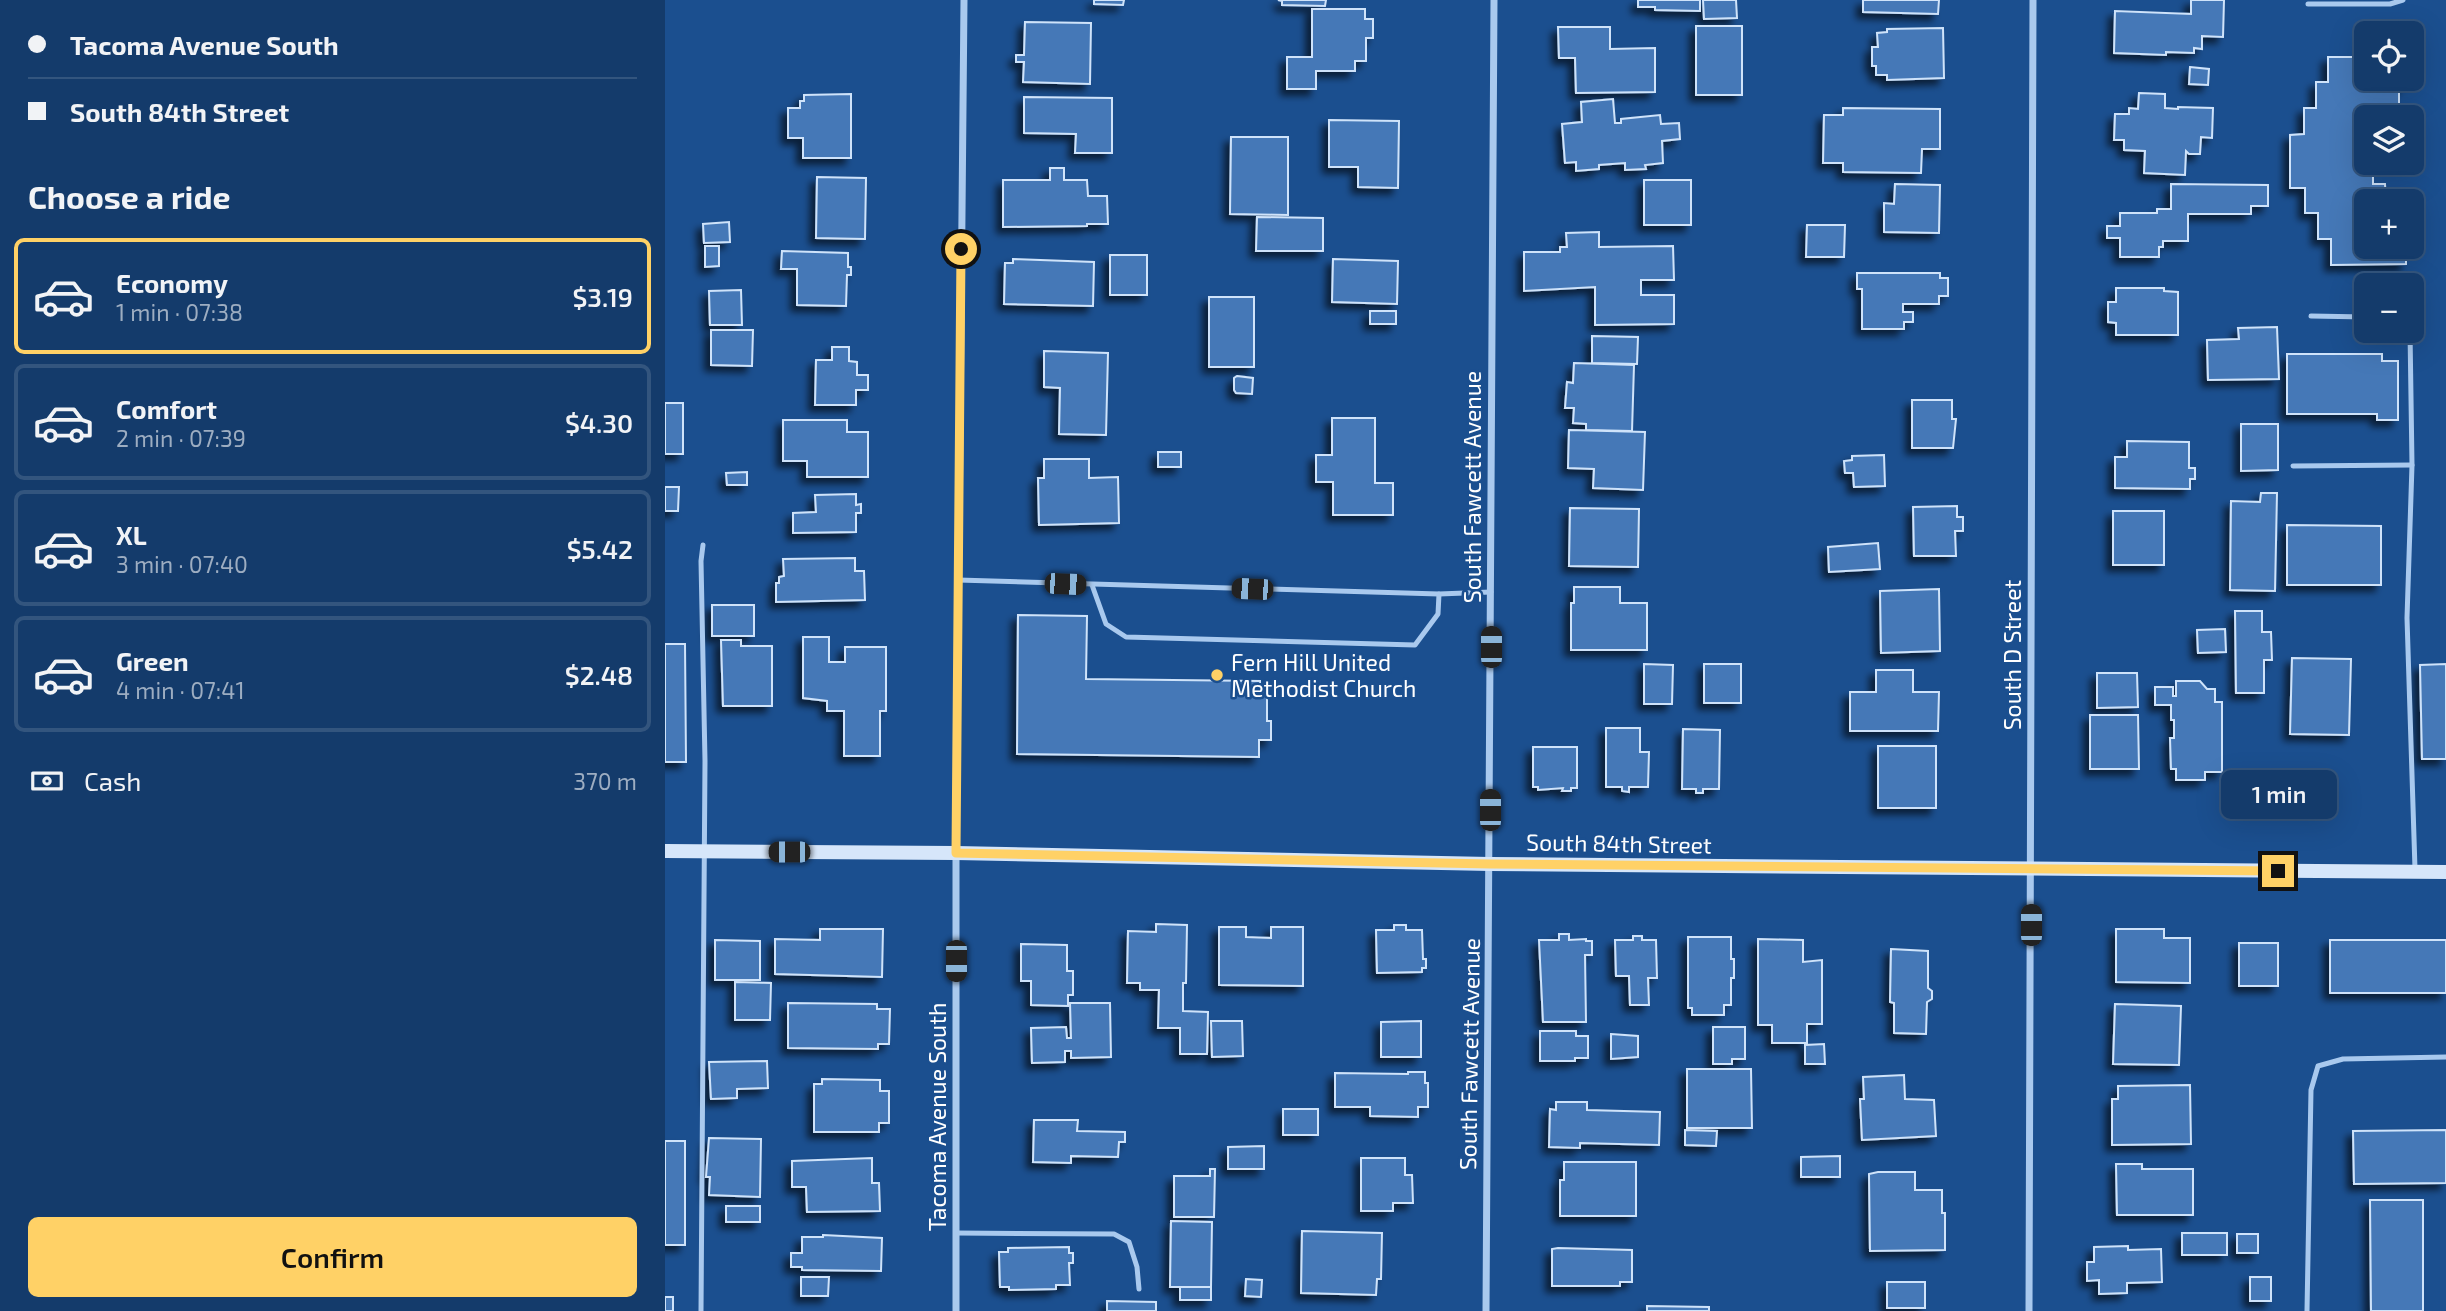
<!DOCTYPE html>
<meta charset="utf-8">
<style>
:root{--surface:#143b6b;--page:#214673;--text:#f1f3f6;--muted:#9dadc1;--line:#33557e;--accent:#ffd166}
body{margin:0;font-family:"Exo 2",sans-serif;background:var(--page);color:var(--text);height:100vh;display:flex;flex-direction:column;font-size:26px;white-space:nowrap}
*{box-sizing:border-box;margin:0}
p{font-size:23px;color:var(--muted)}
.icon{flex:none;width:38px;height:38px;fill:none;stroke:currentColor;stroke-width:2;stroke-linecap:round;stroke-linejoin:round}
.map{position:relative;flex:1;overflow:hidden}
.details{display:flex;flex-direction:column;background:var(--surface);width:665px}
.details>*{flex:none}
.banner{display:grid;align-content:center;height:154px;padding:0 28px;background:var(--surface)}
.controls{position:absolute;left:1689px;top:21px;display:grid;gap:14px}
.controls a{display:grid;place-items:center;width:70px;height:70px;border-radius:10px;background:var(--surface);box-shadow:0 7px 28px #0002,0 0 0 2px var(--line);font-size:35px}
.end{position:absolute;width:32px;height:32px;margin:-16px;border:9px solid #ffd166;background:#111;box-shadow:0 0 0 4px #111}
.from{border-radius:50%}
.bubble{position:absolute;height:49px;border-radius:10px;background:var(--surface);box-shadow:0 7px 28px #0002,0 0 0 2px var(--line);font-size:23px;font-weight:600;line-height:49px;text-align:center}
.car{position:absolute;width:21px;height:42px;margin:-21px -10px;border-radius:9px;box-shadow:0 0 5px 2px #0007;background:linear-gradient(#222 24%,#8ab4d8 0 40%,#222 0 76%,#8ab4d8 0 86%,#222 0)}
.banner b{display:flex;align-items:center;gap:24px;height:66px;font-size:26px}
.banner b+b{border-top:2px solid var(--line)}
.banner i{width:18px;height:18px;background:var(--text)}
ul{padding:0;list-style:none}
li{display:flex;align-items:center;gap:21px;height:116px;margin:0 14px 10px;padding:0 14px;border:4px solid var(--line);border-radius:10px}
li div{flex:1}
li b{display:block;font-size:26px}
li em{font-style:normal;font-weight:600}
li.on{border-color:var(--accent)}
li>.icon{width:63px;height:63px;stroke-width:1.5}
h2{padding:0 28px;font-size:32px;line-height:84px}
.pay{display:flex;align-items:center;gap:18px;height:77px;padding:0 28px;font-size:26px}
.pay p{margin-inline-start:auto}
.cta{display:flex;gap:14px;margin-top:auto;padding:14px 28px}
.cta a{flex:1;height:80px;border-radius:10px;background:var(--accent);color:#111;font-size:28px;font-weight:600;line-height:80px;text-align:center}
main{display:flex;flex:1;min-height:0}
.map>svg:first-child{display:block}
.building{fill:#4478b7;stroke:#cfe3fa;stroke-width:2;filter:url(#shadow)}
.lines{fill:none;stroke-linecap:round;stroke-linejoin:round}
.lane{stroke:#a9c9ee;stroke-width:5}
.street{stroke:#a9c9ee;stroke-width:7}
.secondary{stroke:#d6e6fa;stroke-width:14}
.route{stroke:#ffd166;stroke-width:9}
.poi-dot{fill:#ffd166;stroke:#1b4f8f;stroke-width:2.5}
.labels{text-anchor:middle;dominant-baseline:central;stroke-width:5;stroke-linejoin:round;paint-order:stroke}
.street-label{font-size:23px;fill:#fff;stroke:#1b4f8f}
.poi-label{font-size:23px;fill:#fff;stroke:#1b4f8f;text-anchor:start}
</style>
<main>
<section class="details">
<div class="banner">
<b><i class="from"></i>Tacoma Avenue South</b>
<b><i></i>South 84th Street</b>
</div>
<h2>Choose a ride</h2>
<ul>
<li class="on"><svg class="icon" aria-label="car" viewBox="0 0 24 24"><path d="M5 17H2v-5l4-1 3-4h7l3 4 3 1v5h-3M9 17h6M6 11h13"/><circle cx="7" cy="17" r="2"/><circle cx="17" cy="17" r="2"/></svg><div><b>Economy</b><p>1 min · 07:38</p></div><em>$3.19</em></li>
<li><svg class="icon" aria-label="car" viewBox="0 0 24 24"><path d="M5 17H2v-5l4-1 3-4h7l3 4 3 1v5h-3M9 17h6M6 11h13"/><circle cx="7" cy="17" r="2"/><circle cx="17" cy="17" r="2"/></svg><div><b>Comfort</b><p>2 min · 07:39</p></div><em>$4.30</em></li>
<li><svg class="icon" aria-label="car" viewBox="0 0 24 24"><path d="M5 17H2v-5l4-1 3-4h7l3 4 3 1v5h-3M9 17h6M6 11h13"/><circle cx="7" cy="17" r="2"/><circle cx="17" cy="17" r="2"/></svg><div><b>XL</b><p>3 min · 07:40</p></div><em>$5.42</em></li>
<li><svg class="icon" aria-label="car" viewBox="0 0 24 24"><path d="M5 17H2v-5l4-1 3-4h7l3 4 3 1v5h-3M9 17h6M6 11h13"/><circle cx="7" cy="17" r="2"/><circle cx="17" cy="17" r="2"/></svg><div><b>Green</b><p>4 min · 07:41</p></div><em>$2.48</em></li>
</ul>
<div class="pay"><svg class="icon" aria-label="cash" viewBox="0 0 24 24"><path d="M3 7h18v10H3z"/><circle cx="12" cy="12" r="2"/></svg>Cash<p>370 m</p></div>
<div class="cta"><a>Confirm</a></div>
</section>
<div class="map">
<svg width="1781" height="1311" viewBox="0 0 1781 1311">
<defs>
<filter id="shadow"><feDropShadow dx="-6" dy="6" stdDeviation="3.5" flood-color="#0009"/></filter>
</defs>
<rect width="100%" height="100%" fill="#1b4f8f"/>
<!-- building -->
<g class="building">
<polygon points="429,0 459,0 458,5 429,4"/>
<polygon points="613,0 661,0 660,6 617,5 617,1"/>
<polygon points="973,0 1035,0 1035,11 990,10 990,7 973,7"/>
<polygon points="1038,0 1071,0 1072,18 1039,19"/>
<polygon points="1198,0 1274,0 1273,14 1198,12"/>
<polygon points="1526,0 1559,0 1558,37 1537,36 1537,49 1529,48 1529,53 1501,52 1501,55 1449,53 1450,11 1526,14"/>
<polygon points="647,9 700,9 700,19 708,19 708,38 701,38 701,61 690,61 690,71 651,71 651,89 622,89 622,57 647,57"/>
<polygon points="360,22 426,23 425,84 358,82 359,62 351,62 351,55 359,55"/>
<rect x="1031" y="26" width="46" height="69"/>
<polygon points="893,27 945,27 945,49 990,48 990,92 911,93 910,58 894,58"/>
<polygon points="1278,28 1279,78 1222,80 1222,75 1211,75 1211,66 1207,66 1207,47 1213,47 1212,33 1222,32 1222,29"/>
<polygon points="1663,57 1701,57 1701,79 1740,79 1740,86 1734,86 1734,111 1720,111 1720,117 1701,117 1701,163 1708,163 1708,184 1720,184 1721,201 1701,201 1701,247 1741,247 1741,264 1666,265 1666,239 1653,239 1653,213 1640,213 1640,188 1625,188 1625,135 1639,134 1639,108 1651,108 1651,82 1663,82"/>
<polygon points="1525,67 1544,69 1543,85 1524,84"/>
<polygon points="1474,93 1500,94 1500,108 1513,109 1513,107 1548,108 1547,138 1536,137 1535,154 1524,154 1521,151 1520,175 1479,173 1480,151 1459,150 1459,140 1449,140 1450,114 1464,114 1464,108 1473,109"/>
<polygon points="186,94 186,158 138,158 138,138 123,138 123,108 135,108 135,101 139,101 139,95"/>
<polygon points="359,97 447,98 447,153 410,153 411,134 359,133"/>
<polygon points="948,99 950,123 956,123 956,119 995,115 996,124 1014,123 1015,139 997,141 998,163 980,165 981,169 960,170 960,163 934,165 934,169 911,171 911,162 900,163 897,124 917,122 916,102"/>
<polygon points="1178,108 1275,109 1275,149 1257,149 1256,173 1178,172 1178,163 1158,163 1159,115 1178,115"/>
<polygon points="664,120 734,121 733,188 693,187 693,167 664,167"/>
<polygon points="566,137 623,137 623,215 565,214"/>
<polygon points="385,168 399,168 399,180 422,180 423,196 442,196 443,224 422,224 422,226 338,227 338,180 385,180"/>
<polygon points="152,177 201,178 200,239 151,238"/>
<rect x="979" y="180" width="47" height="45"/>
<polygon points="1230,184 1275,185 1274,233 1219,232 1219,203 1229,204"/>
<polygon points="1506,184 1603,185 1603,206 1586,206 1586,214 1523,214 1523,241 1498,241 1498,247 1494,247 1494,257 1455,257 1455,238 1442,238 1442,226 1455,226 1455,213 1492,213 1492,209 1506,209"/>
<polygon points="592,217 658,218 658,251 591,251"/>
<polygon points="64,222 65,242 39,243 38,224"/>
<polygon points="1142,225 1180,225 1179,257 1141,257"/>
<polygon points="934,232 934,247 1008,246 1009,280 976,280 976,295 1009,295 1009,324 930,325 930,287 859,291 859,252 895,252 895,247 902,247 901,233"/>
<polygon points="40,246 54,246 54,266 40,267"/>
<polygon points="117,251 183,253 183,267 186,267 186,275 182,275 181,306 132,305 132,269 116,269"/>
<rect x="445" y="255" width="37" height="40"/>
<polygon points="348,259 429,262 428,306 339,304 340,263 348,263"/>
<polygon points="668,259 733,261 732,304 667,302"/>
<polygon points="1192,273 1275,273 1275,278 1283,278 1283,296 1274,296 1274,304 1238,304 1238,312 1248,312 1248,322 1239,322 1239,329 1197,329 1197,289 1192,289"/>
<polygon points="1451,288 1499,288 1499,291 1513,292 1513,335 1451,335 1451,323 1443,322 1443,302 1451,302"/>
<polygon points="76,290 77,325 45,325 44,291"/>
<rect x="544" y="297" width="45" height="70"/>
<rect x="705" y="311" width="26" height="13"/>
<polygon points="1612,327 1614,379 1543,380 1542,340 1574,339 1573,328"/>
<polygon points="46,330 88,330 87,366 46,365"/>
<polygon points="927,336 973,337 972,364 927,363"/>
<polygon points="167,347 184,347 184,361 192,362 192,375 203,375 203,390 191,390 191,405 150,405 151,360 167,360"/>
<polygon points="379,351 443,353 441,435 394,434 395,388 379,387"/>
<polygon points="1622,354 1717,354 1717,361 1733,361 1733,420 1712,420 1712,414 1622,414"/>
<polygon points="909,363 969,365 967,431 921,430 921,424 908,423 909,408 900,408 902,382 908,383"/>
<polygon points="572,376 588,378 587,394 571,393 569,390 569,378"/>
<polygon points="1247,400 1287,400 1287,419 1291,419 1288,448 1247,448"/>
<rect x="0" y="403" width="18" height="51"/>
<polygon points="667,418 710,418 710,483 728,483 728,515 668,515 668,482 651,482 651,455 667,455"/>
<polygon points="118,420 182,420 182,432 203,432 203,477 142,477 142,461 118,461"/>
<polygon points="1576,424 1613,424 1613,470 1576,471"/>
<polygon points="904,430 980,432 978,490 928,488 929,469 903,468"/>
<polygon points="1462,441 1524,442 1524,468 1530,468 1530,479 1525,479 1525,489 1450,488 1450,457 1462,457"/>
<rect x="493" y="452" width="23" height="15"/>
<polygon points="1219,455 1220,486 1189,487 1188,473 1180,473 1179,461 1187,460 1187,456"/>
<polygon points="379,459 424,459 424,478 453,477 454,523 374,525 373,478 379,478"/>
<polygon points="82,472 82,485 62,485 61,473"/>
<polygon points="0,487 14,487 13,511 0,511"/>
<polygon points="1596,493 1612,493 1610,591 1565,590 1566,501 1595,502"/>
<polygon points="191,494 191,505 196,504 196,513 191,513 191,532 128,533 128,513 151,512 150,495"/>
<polygon points="1292,506 1292,517 1298,517 1298,531 1290,531 1291,556 1249,556 1248,507"/>
<polygon points="905,508 974,509 973,567 904,566"/>
<rect x="1448" y="511" width="51" height="54"/>
<polygon points="1622,525 1716,526 1716,585 1622,585"/>
<polygon points="1213,543 1215,569 1164,572 1163,547"/>
<polygon points="190,558 190,571 199,571 200,600 111,602 111,583 114,583 114,577 119,576 118,559"/>
<polygon points="909,587 955,587 955,603 982,603 982,650 906,650 906,603 909,603"/>
<polygon points="1274,589 1275,651 1216,653 1215,591"/>
<rect x="47" y="605" width="42" height="31"/>
<polygon points="1570,611 1597,611 1597,632 1606,632 1607,660 1599,660 1599,693 1571,693"/>
<polygon points="353,615 422,616 421,679 595,681 595,692 602,692 602,721 606,721 606,740 594,740 594,757 352,754"/>
<polygon points="1560,629 1561,652 1533,653 1532,630"/>
<polygon points="138,637 164,637 164,662 180,662 180,647 221,647 221,711 215,711 215,756 179,756 179,711 162,711 162,701 138,698"/>
<polygon points="56,640 76,640 76,646 107,646 107,706 58,706"/>
<polygon points="0,644 20,644 21,762 0,762"/>
<polygon points="1627,658 1686,659 1684,735 1625,734"/>
<polygon points="979,664 1008,665 1007,704 979,704"/>
<rect x="1039" y="664" width="37" height="39"/>
<polygon points="1781,664 1781,759 1757,759 1755,665"/>
<polygon points="1211,670 1248,670 1248,692 1274,692 1273,731 1185,731 1185,692 1211,692"/>
<polygon points="1432,673 1472,673 1473,707 1432,708"/>
<polygon points="1511,681 1535,681 1542,689 1550,689 1550,702 1557,702 1557,772 1540,772 1540,780 1511,780 1511,769 1506,769 1505,738 1509,738 1509,720 1506,720 1506,705 1490,705 1490,687 1508,687 1508,696 1511,696"/>
<polygon points="1425,715 1473,715 1474,769 1425,769"/>
<polygon points="941,728 975,728 975,752 984,752 983,787 964,787 964,792 957,791 957,787 941,787"/>
<polygon points="1018,729 1055,730 1054,789 1038,789 1038,793 1031,793 1031,789 1017,789"/>
<rect x="1213" y="746" width="58" height="62"/>
<polygon points="868,747 912,747 912,788 906,788 906,791 897,791 898,788 873,790 873,787 868,787"/>
<polygon points="491,924 522,925 521,983 518,983 518,1011 543,1012 542,1054 515,1054 515,1028 493,1028 494,990 475,990 475,983 462,983 463,931 491,932"/>
<polygon points="729,925 741,925 741,930 757,930 758,959 761,959 761,968 757,968 757,972 712,973 711,930 729,930"/>
<polygon points="554,927 581,927 581,937 606,938 606,927 638,927 638,986 554,985"/>
<polygon points="155,929 218,929 217,977 110,974 110,939 155,940"/>
<polygon points="1451,929 1499,929 1499,938 1525,938 1525,983 1451,982"/>
<polygon points="894,934 904,934 904,940 921,939 921,941 927,941 927,955 920,955 921,1022 878,1022 874,940 894,940"/>
<polygon points="968,936 977,936 977,940 991,940 992,978 983,978 984,1005 965,1005 964,976 951,976 950,940 968,940"/>
<polygon points="1023,937 1066,937 1066,959 1069,959 1069,978 1066,978 1066,1005 1059,1005 1059,1015 1027,1015 1027,1008 1023,1008"/>
<polygon points="1093,939 1138,940 1138,962 1157,960 1157,1024 1142,1024 1142,1043 1107,1043 1107,1025 1093,1025"/>
<polygon points="50,940 95,941 95,980 50,980"/>
<rect x="1665" y="940" width="116" height="53"/>
<rect x="1574" y="943" width="39" height="43"/>
<polygon points="356,944 402,945 402,971 408,971 408,995 403,995 403,1006 366,1005 366,981 356,981"/>
<polygon points="1226,949 1263,951 1263,988 1267,991 1267,999 1262,1002 1261,1034 1229,1033 1229,1003 1225,1002"/>
<polygon points="70,982 106,983 105,1020 70,1020"/>
<polygon points="123,1003 212,1004 212,1009 225,1009 224,1044 213,1044 213,1049 123,1048"/>
<polygon points="405,1003 445,1003 446,1057 406,1058 406,1051 400,1051 400,1062 367,1063 366,1028 401,1027 402,1038 406,1038"/>
<polygon points="1450,1004 1516,1006 1514,1065 1448,1064"/>
<polygon points="546,1021 577,1021 578,1056 547,1057"/>
<polygon points="756,1021 756,1057 716,1057 716,1022"/>
<polygon points="1048,1027 1080,1027 1080,1059 1067,1059 1067,1064 1048,1064"/>
<polygon points="875,1031 911,1031 911,1036 923,1036 923,1058 910,1058 910,1061 875,1061"/>
<polygon points="946,1034 973,1036 973,1057 946,1059"/>
<polygon points="1159,1044 1160,1064 1140,1064 1140,1045"/>
<polygon points="102,1061 103,1088 72,1089 72,1098 46,1099 44,1062"/>
<polygon points="1022,1069 1086,1069 1087,1128 1022,1128"/>
<polygon points="743,1072 760,1072 760,1083 763,1083 763,1107 753,1107 753,1117 705,1116 705,1107 670,1107 670,1073 743,1074"/>
<polygon points="1239,1075 1240,1099 1269,1100 1271,1136 1197,1140 1195,1099 1199,1099 1198,1077"/>
<polygon points="157,1079 215,1080 215,1091 224,1091 224,1123 214,1123 214,1132 149,1132 149,1084 157,1084"/>
<polygon points="1525,1085 1526,1144 1447,1145 1447,1099 1453,1099 1453,1086"/>
<polygon points="891,1102 922,1102 922,1110 995,1112 994,1145 915,1143 915,1148 884,1147 885,1109 891,1110"/>
<rect x="618" y="1109" width="35" height="26"/>
<polygon points="369,1120 413,1120 412,1131 460,1132 460,1142 454,1142 453,1157 406,1156 406,1163 368,1162"/>
<polygon points="1020,1130 1052,1131 1051,1146 1020,1145"/>
<polygon points="1781,1130 1781,1183 1689,1184 1688,1131"/>
<polygon points="44,1138 96,1139 95,1197 44,1195 45,1177 41,1177"/>
<rect x="0" y="1141" width="20" height="104"/>
<polygon points="599,1146 599,1169 563,1169 563,1147"/>
<polygon points="1175,1156 1175,1177 1136,1177 1136,1157"/>
<polygon points="207,1158 207,1183 214,1183 215,1211 142,1212 141,1187 127,1187 127,1161"/>
<polygon points="696,1158 740,1158 740,1175 747,1175 748,1203 728,1203 728,1211 696,1211"/>
<polygon points="899,1162 971,1162 971,1216 895,1216 895,1180 899,1180"/>
<polygon points="1451,1164 1477,1164 1477,1169 1528,1169 1528,1215 1452,1215"/>
<polygon points="545,1169 550,1169 549,1217 509,1217 509,1176 545,1176"/>
<polygon points="1213,1172 1250,1172 1250,1190 1277,1190 1277,1213 1280,1213 1280,1250 1205,1251 1204,1174"/>
<polygon points="1705,1200 1758,1200 1758,1311 1706,1311"/>
<rect x="61" y="1206" width="34" height="16"/>
<polygon points="506,1221 547,1222 546,1287 505,1287"/>
<polygon points="637,1231 717,1233 716,1279 712,1279 711,1295 636,1293"/>
<rect x="1517" y="1233" width="45" height="22"/>
<rect x="1572" y="1234" width="21" height="19"/>
<polygon points="158,1235 217,1238 216,1271 137,1270 137,1267 126,1267 126,1253 137,1253 137,1237 158,1237"/>
<polygon points="1463,1246 1463,1250 1496,1249 1497,1282 1462,1283 1462,1293 1434,1294 1434,1280 1422,1281 1422,1262 1429,1262 1429,1247"/>
<polygon points="404,1247 404,1253 408,1253 408,1263 404,1263 405,1285 391,1285 391,1289 344,1290 344,1287 335,1287 334,1252 343,1252 343,1248"/>
<polygon points="893,1248 967,1250 967,1282 955,1282 955,1286 887,1286 887,1249"/>
<polygon points="136,1277 164,1277 163,1296 136,1296"/>
<rect x="1585" y="1277" width="21" height="24"/>
<polygon points="581,1279 597,1280 596,1297 580,1296"/>
<rect x="1222" y="1282" width="38" height="26"/>
<rect x="515" y="1287" width="31" height="13"/>
<rect x="0" y="1297" width="8" height="14"/>
<polygon points="442,1301 491,1302 491,1311 442,1311"/>
<polygon points="982,1306 1044,1307 1044,1311 982,1311"/>
</g>
<g class="lines">
<!-- lane -->
<g class="lane">
<polyline points="1643,4 1725,4 1738,0"/>
<polyline points="1646,316 1701,317"/>
<polyline points="1745,331 1747,465 1742,618 1750,869"/>
<polyline points="1628,466 1747,465"/>
<polyline points="293,580 774,594 826,592"/>
<polyline points="427,585 441,624 461,637 750,645 773,614 774,594"/>
<polyline points="291,1233 449,1234 464,1242 472,1267 474,1289"/>
<polyline points="36,1311 40,761 36,561 38,545"/>
<polyline points="1642,1311 1646,1090 1653,1066 1678,1059 1781,1057"/>
</g>
<!-- street -->
<g class="street">
<polyline points="291,1311 291,853 299,0"/>
<polyline points="821,1311 829,0"/>
<polyline points="1364,1311 1368,0"/>
</g>
<!-- secondary -->
<polyline class="secondary" points="0,851 291,853 825,864 1781,872"/>
</g>
<g class="lines">
<!-- route -->
<polyline class="route" points="296,249 291,853 825,864 1613,871"/>
</g>
<!-- markers -->
<circle class="poi-dot" cx="552" cy="675" r="7"/>
<g class="labels">
<!-- street labels -->
<g class="street-label">
<text transform="translate(807 487) rotate(-90)">South Fawcett Avenue</text>
<text transform="translate(1347 655) rotate(-90)">South D Street</text>
<text transform="translate(954 843) rotate(1)">South 84th Street</text>
<text transform="translate(804 1054) rotate(-89)">South Fawcett Avenue</text>
<text transform="translate(272 1117) rotate(-90)">Tacoma Avenue South</text>
</g>
<!-- poi labels -->
<g class="poi-label">
<text x="566" y="662">Fern Hill United<tspan x="566" dy="26">Methodist Church</tspan></text>
</g>
</g>
</svg>
<div class="controls">
<a><svg class="icon" aria-label="locate" viewBox="0 0 24 24"><circle cx="12" cy="12" r="6"/><path d="M12 2v4M12 18v4M2 12h4M18 12h4"/></svg></a>
<a><svg class="icon" aria-label="layers" viewBox="0 0 24 24"><path d="M12 4l9 5-9 5-9-5zM3 14l9 5 9-5"/></svg></a>
<a>+</a>
<a>−</a>
</div>
<i class="end from" style="left:296px;top:249px"></i>
<i class="end" style="left:1613px;top:871px"></i>
<div class="bubble" style="left:1556px;top:770px;width:116px">1 min</div>
<i class="car" style="left:400px;top:584px;rotate:92deg"></i>
<i class="car" style="left:587px;top:589px;rotate:272deg"></i>
<i class="car" style="left:826px;top:647px;rotate:0deg"></i>
<i class="car" style="left:825px;top:810px;rotate:0deg"></i>
<i class="car" style="left:124px;top:852px;rotate:270deg"></i>
<i class="car" style="left:1366px;top:925px;rotate:0deg"></i>
<i class="car" style="left:291px;top:961px;rotate:180deg"></i>
</div>
</main>
